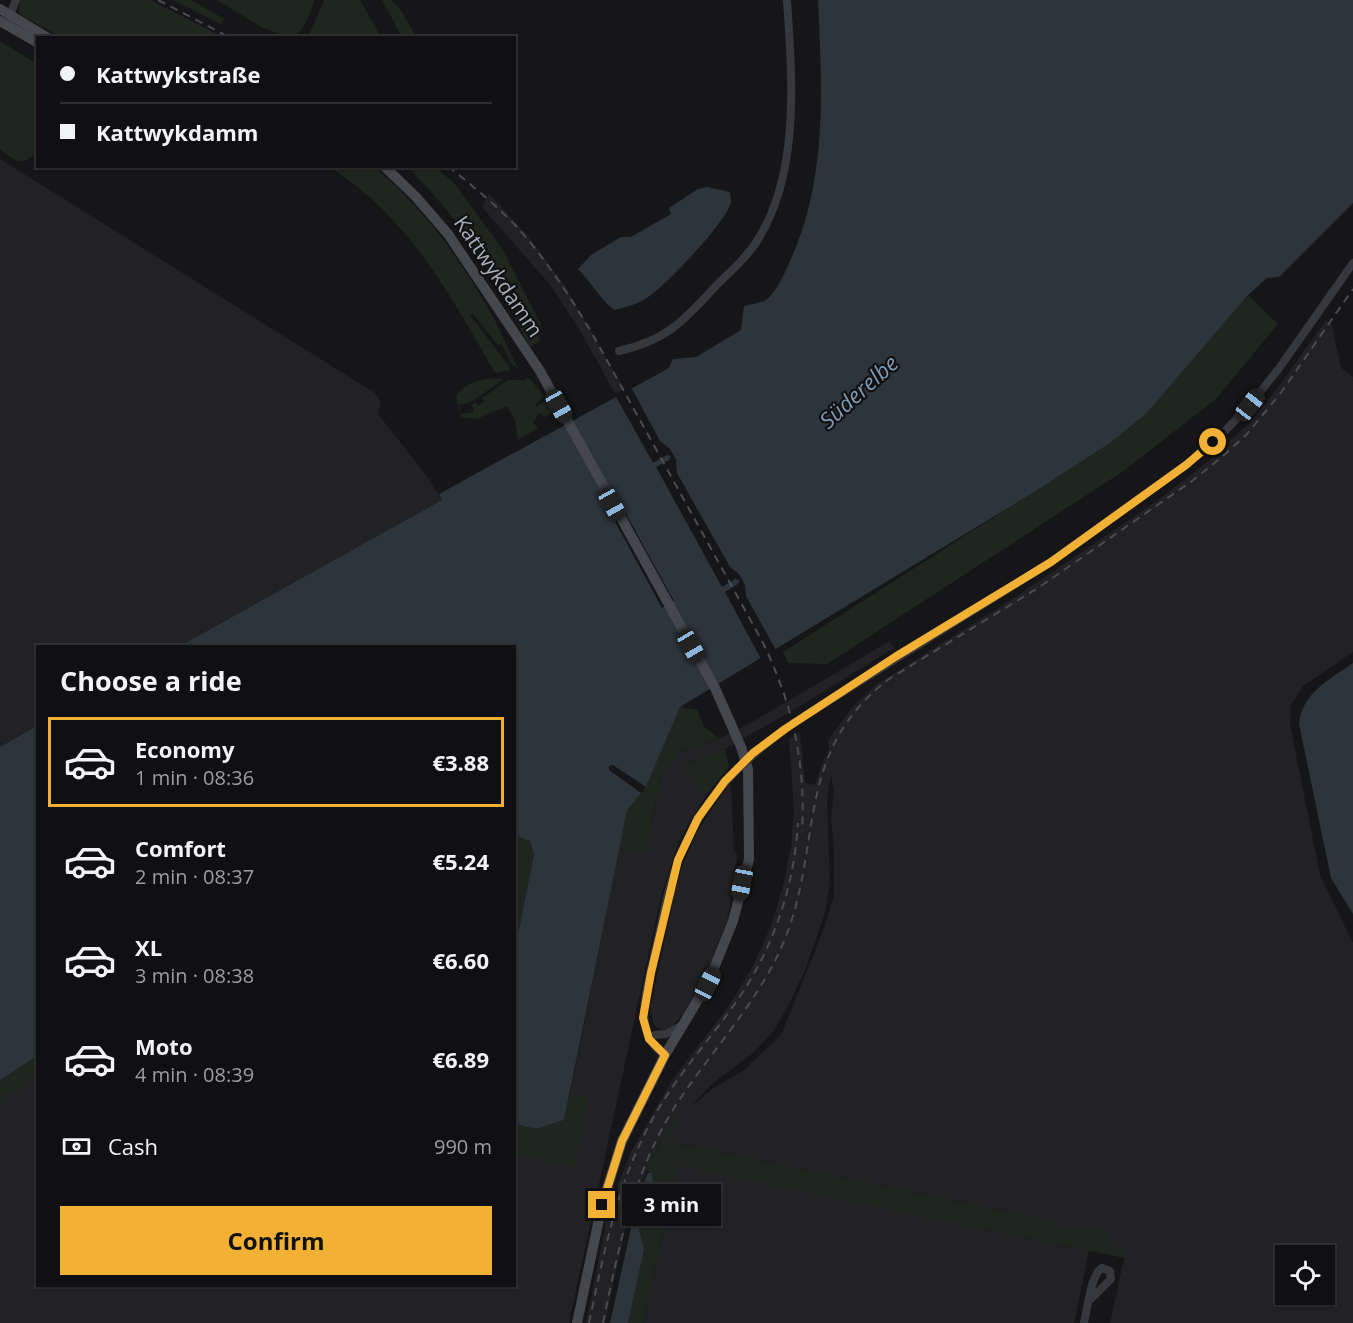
<!DOCTYPE html>
<meta charset="utf-8">
<style>
:root{--surface:#101012;--page:#1e1e20;--text:#f1f3f6;--muted:#9c9d9f;--line:#303032;--accent:#f2b134}
body{margin:0;font-family:"Open Sans",sans-serif;background:var(--page);color:var(--text);height:100vh;display:flex;flex-direction:column;font-size:22px;white-space:nowrap}
*{box-sizing:border-box;margin:0}
p{font-size:20px;color:var(--muted)}
.icon{flex:none;width:33px;height:33px;fill:none;stroke:currentColor;stroke-width:2;stroke-linecap:round;stroke-linejoin:round}
.map{position:relative;flex:1;overflow:hidden}
.side{position:absolute;left:36px;top:645px;width:480px;height:642px;display:flex;flex-direction:column;background:var(--surface);border-radius:0px;box-shadow:0 2px 4px #0004,0 0 0 2px var(--line)}
.side>*{flex:none}
.banner{position:absolute;left:36px;top:36px;width:480px;height:132px;border-radius:0px;box-shadow:0 2px 4px #0004,0 0 0 2px var(--line);display:grid;align-content:center;height:132px;padding:0 24px;background:var(--surface)}
.buttons{position:absolute;left:1275px;top:1245px;display:grid;gap:12px}
.buttons a{display:grid;place-items:center;width:60px;height:60px;border-radius:0px;background:var(--surface);box-shadow:0 2px 4px #0004,0 0 0 2px var(--line);font-size:30px}
.end{position:absolute;width:27px;height:27px;margin:-14px;border:8px solid #f2b134;background:#111;box-shadow:0 0 0 3px #111}
.from{border-radius:50%}
.bubble{position:absolute;height:42px;border-radius:0px;background:var(--surface);box-shadow:0 2px 4px #0004,0 0 0 2px var(--line);font-size:20px;font-weight:700;line-height:42px;text-align:center}
.car{position:absolute;width:18px;height:36px;margin:-18px -9px;border-radius:8px;box-shadow:0 0 4px 2px #0007;background:linear-gradient(#222 24%,#8ab4d8 0 40%,#222 0 76%,#8ab4d8 0 86%,#222 0)}
.banner b{display:flex;align-items:center;gap:21px;height:57px;font-size:22px}
.banner b+b{border-top:2px solid var(--line)}
.banner i{width:15px;height:15px;background:var(--text)}
ul{padding:0;list-style:none}
li{display:flex;align-items:center;gap:18px;height:90px;margin:0 12px 9px;padding:0 12px;border:3px solid transparent;border-radius:0px}
li div{flex:1}
li b{display:block;font-size:22px}
li em{font-style:normal;font-weight:700}
li.selected{border-color:var(--accent)}
li>.icon{width:54px;height:54px;stroke-width:1.5}
h2{padding:0 24px;font-size:27px;line-height:72px}
.pay{display:flex;align-items:center;gap:15px;height:66px;padding:0 24px;font-size:22px}
.pay p{margin-inline-start:auto}
.button{display:flex;gap:12px;margin-top:auto;padding:12px 24px}
.button a{flex:1;height:69px;border-radius:0px;background:var(--accent);color:#111;font-size:24px;font-weight:700;line-height:69px;text-align:center}
.map>svg:first-child{display:block}
.built{fill:#222225;fill-rule:evenodd}
.green{fill:#1e261f}
.water{fill:#2c353c}
.pier{fill:#161618}
.lines{fill:none;stroke-linecap:round;stroke-linejoin:round}
.street{stroke:#37383d;stroke-width:8}
.secondary{stroke:#45474d;stroke-width:10}
.rail{stroke:#4a4c52;stroke-width:2;stroke-dasharray:8 6;stroke-linecap:butt}
.street-bridge{stroke:#37383d;stroke-width:8}
.route{stroke:#f2b134;stroke-width:8}
.labels{text-anchor:middle;dominant-baseline:central;stroke-width:4.5;stroke-linejoin:round;paint-order:stroke}
.street-label{font-size:21px;fill:#a8adb8;stroke:#111113}
.water-label{font-size:22px;font-style:italic;fill:#7f9bb3;stroke:#111113}
</style>
<div class="map">
<svg width="1353" height="1323" viewBox="0 0 1353 1323">
<rect width="100%" height="100%" fill="#161618"/>
<!-- built -->
<g class="built">
<polygon points="0,159 375,393 381,402 378,414 426,475 442,500 180,646 38,646 37,726 0,747"/>
<polygon points="489,194 529,237 565,286 624,389 615,394 581,332 551,286 482,207"/>
<path d="M1326,320L1332,325L1341,368L1353,377V652L1303,686L1291,705L1290,725L1320,875L1353,943V1323H1110L1126,1250L1105,1245L1110,1234L1081,1228L1080,1232L1056,1227V1222L666,1141L680,1115L659,1143L629,1212L605,1323H586L609,1207L630,1154L672,1080L728,1007L753,966L770,928L783,886L791,846L794,811L789,739L800,732L805,783L815,785L824,757L830,760L828,740L853,706L877,684L1017,596L1154,503L1210,460L1247,425L1279,386ZM831,774L834,792L831,819L834,849V896L823,931L781,1035L744,1070L715,1087L689,1108L713,1083L752,1054L773,1032L789,1004L806,968L825,913L830,883L827,800ZM1286,1256H1324V1294H1286Z"/>
<polygon points="890,641 894,648 797,708 725,749 689,762 684,767 707,794 679,841 662,892 569,1323 0,1323 0,1101 37,1076 38,1286 514,1286 515,1154 574,1166 587,1098 570,1094 619,848 646,853 661,773 680,752 722,737 752,722"/>
<polygon points="731,784 734,852 737,853 735,877 727,921 701,986 690,1006 673,1026 663,1031 654,1025 650,1008 675,892 682,867 697,832 717,801"/>
<polygon points="677,1164 1089,1251 1074,1323 643,1323"/>
</g>
<!-- green -->
<g class="green">
<polygon points="20,0 150,0 223,37 61,37 24,17 19,11"/>
<polygon points="173,0 191,0 224,19 221,24"/>
<path d="M217,0H315C309,13 305,33 290,37L263,28Z"/>
<polygon points="324,0 360,0 381,37 308,37"/>
<polygon points="382,0 391,0 401,10 416,37 402,37"/>
<path d="M0,41L37,64V152C20,167 17,162 0,149Z"/>
<path d="M330,167H374C424,208 460,259 492,315C502,333 508,351 519,369L512,364L501,344L498,345L472,313L470,315L509,366L510,370L495,373C449,293 410,219 330,167Z"/>
<path d="M408,167H435L455,184L503,250L541,325L539,341L530,347C510,309 491,269 465,234C448,210 428,188 408,167Z"/>
<polygon points="1248,295 1278,324 1216,399 1122,472 827,664 788,663 783,652 1110,443 1146,414"/>
<path d="M526,378L530,379L545,397L535,404L537,406L546,400L554,412L544,417L540,413L533,422L538,428L518,440L515,420L507,406L477,419L461,417L456,397C462,382 490,376 504,379L471,402L459,405L461,414L474,412L472,405L476,402L478,406L484,401L482,398L508,380H526Z"/>
<polygon points="680,707 697,710 704,727 719,738 680,752 661,773 646,853 619,848 627,811 646,787"/>
<polygon points="725,749 729,767 707,794 684,767 689,762"/>
<polygon points="515,835 530,841 534,854 515,949"/>
<polygon points="37,1056 37,1076 0,1101 0,1080"/>
<polygon points="570,1094 588,1098 574,1167 515,1154 515,1124 536,1129 564,1120"/>
<path d="M682,1113L666,1141L1057,1222L1056,1227L1080,1232L1081,1227L1110,1234L1105,1245L1126,1250L1124,1258L677,1165L643,1323H628L644,1250L638,1224L644,1212L651,1206V1172L646,1170C656,1149 665,1129 682,1113Z"/>
</g>
<!-- water -->
<g class="water">
<path d="M818,0H1353V203L1279,277L1267,278L1248,295L1146,414L1110,443L1031,494L680,707L646,787L613,765L609,766V770L641,793L627,811L564,1120L536,1129L515,1124V949L534,854L530,841L515,835L514,646H180L442,500L439,494L669,368L673,359L696,357L741,330L744,306C751,304 761,303 766,300C775,294 786,271 790,261C828,178 822,89 818,0Z"/>
<path d="M707,187L730,192C730,195 731,198 731,202C728,220 669,282 652,294C641,303 628,307 614,310C599,298 592,283 578,269L591,255L621,237H631L671,214L669,208L698,189Z"/>
<path d="M1353,663V914L1331,878L1299,724C1302,693 1329,680 1353,663Z"/>
<polygon points="37,726 37,1056 0,1080 0,747"/>
<polygon points="651,1172 656,1197 638,1224 644,1250 628,1323 610,1323 639,1192 648,1173"/>
</g>
<!-- pier -->
<g class="pier">
<polygon points="631,387 660,441 670,449 676,459 677,473 730,567 739,574 745,585 746,596 777,652 762,661 725,592 738,584 740,580 735,579 722,587 656,467 669,460 671,456 667,455 653,463 615,395"/>
<polygon points="619,501 674,601 662,608 607,507"/>
</g>
<g class="lines">
<!-- street -->
<g class="street">
<polyline points="10,15 16,0"/>
<path d="M619,351C664,341 682,323 712,290C726,275 744,261 755,244C801,176 792,77 787,0"/>
<polyline points="1051,562 1186,465 1222,434 1250,405 1280,367 1353,263"/>
<path d="M655,952C648,985 630,1033 665,1055"/>
<polyline points="655,1035 666,1034 681,1026"/>
<path d="M1084,1323C1087,1311 1091,1273 1102,1268L1110,1271L1111,1279L1089,1301"/>
</g>
<!-- secondary -->
<g class="secondary">
<polyline points="0,9 48,38"/>
<polyline points="0,21 38,43"/>
<polyline points="384,166 416,197 448,234 540,371 715,688 741,747 748,769 749,859 733,921 708,983 665,1055 622,1141 602,1205 577,1323"/>
</g>
<!-- rail -->
<g class="rail">
<polyline points="158,0 231,38"/>
<path d="M448,166C471,185 494,203 515,225C545,258 570,296 593,335L762,641C792,702 806,763 802,831"/>
<path d="M589,1323C604,1253 617,1183 652,1120C675,1078 707,1043 734,1005C772,952 794,889 798,823"/>
<path d="M603,1323C619,1246 633,1172 676,1105C711,1051 756,1005 782,946C825,847 791,754 889,679L1038,588L1192,481L1223,456L1246,435L1280,394L1353,289"/>
</g>
<!-- street-bridge -->
<path class="street-bridge" d="M655,952C661,927 665,901 673,876C694,805 743,757 803,717L1051,562"/>
</g>
<g class="lines">
<!-- route -->
<polyline class="route" points="602,1205 622,1141 665,1055 649,1039 643,1018 651,973 678,860 698,818 725,781 753,753 785,729 895,657 1051,562 1186,465 1213,442"/>
</g>
<g class="labels">
<!-- street labels -->
<g class="street-label">
<text transform="translate(499 276) rotate(56)">Kattwykdamm</text>
</g>
<!-- water labels -->
<g class="water-label">
<text transform="translate(858 391) rotate(-42)">Süderelbe</text>
</g>
</g>
</svg>
<div class="buttons">
<a><svg class="icon" aria-label="locate" viewBox="0 0 24 24"><circle cx="12" cy="12" r="6"/><path d="M12 2v4M12 18v4M2 12h4M18 12h4"/></svg></a>
</div>
<i class="end from" style="left:1213px;top:442px"></i>
<i class="end" style="left:602px;top:1205px"></i>
<div class="bubble" style="left:622px;top:1184px;width:99px">3 min</div>
<i class="car" style="left:1250px;top:405px;rotate:38deg"></i>
<i class="car" style="left:559px;top:406px;rotate:151deg"></i>
<i class="car" style="left:612px;top:504px;rotate:151deg"></i>
<i class="car" style="left:691px;top:646px;rotate:150deg"></i>
<i class="car" style="left:742px;top:883px;rotate:191deg"></i>
<i class="car" style="left:708px;top:984px;rotate:27deg"></i>
<div class="banner">
<b><i class="from"></i>Kattwykstraße</b>
<b><i></i>Kattwykdamm</b>
</div>
<section class="side">
<h2>Choose a ride</h2>
<ul>
<li class="selected"><svg class="icon" aria-label="car" viewBox="0 0 24 24"><path d="M5 17H2v-5l4-1 3-4h7l3 4 3 1v5h-3M9 17h6M6 11h13"/><circle cx="7" cy="17" r="2"/><circle cx="17" cy="17" r="2"/></svg><div><b>Economy</b><p>1 min · 08:36</p></div><em>€3.88</em></li>
<li><svg class="icon" aria-label="car" viewBox="0 0 24 24"><path d="M5 17H2v-5l4-1 3-4h7l3 4 3 1v5h-3M9 17h6M6 11h13"/><circle cx="7" cy="17" r="2"/><circle cx="17" cy="17" r="2"/></svg><div><b>Comfort</b><p>2 min · 08:37</p></div><em>€5.24</em></li>
<li><svg class="icon" aria-label="car" viewBox="0 0 24 24"><path d="M5 17H2v-5l4-1 3-4h7l3 4 3 1v5h-3M9 17h6M6 11h13"/><circle cx="7" cy="17" r="2"/><circle cx="17" cy="17" r="2"/></svg><div><b>XL</b><p>3 min · 08:38</p></div><em>€6.60</em></li>
<li><svg class="icon" aria-label="car" viewBox="0 0 24 24"><path d="M5 17H2v-5l4-1 3-4h7l3 4 3 1v5h-3M9 17h6M6 11h13"/><circle cx="7" cy="17" r="2"/><circle cx="17" cy="17" r="2"/></svg><div><b>Moto</b><p>4 min · 08:39</p></div><em>€6.89</em></li>
</ul>
<div class="pay"><svg class="icon" aria-label="cash" viewBox="0 0 24 24"><path d="M3 7h18v10H3z"/><circle cx="12" cy="12" r="2"/></svg>Cash<p>990 m</p></div>
<div class="button"><a>Confirm</a></div>
</section>
</div>
